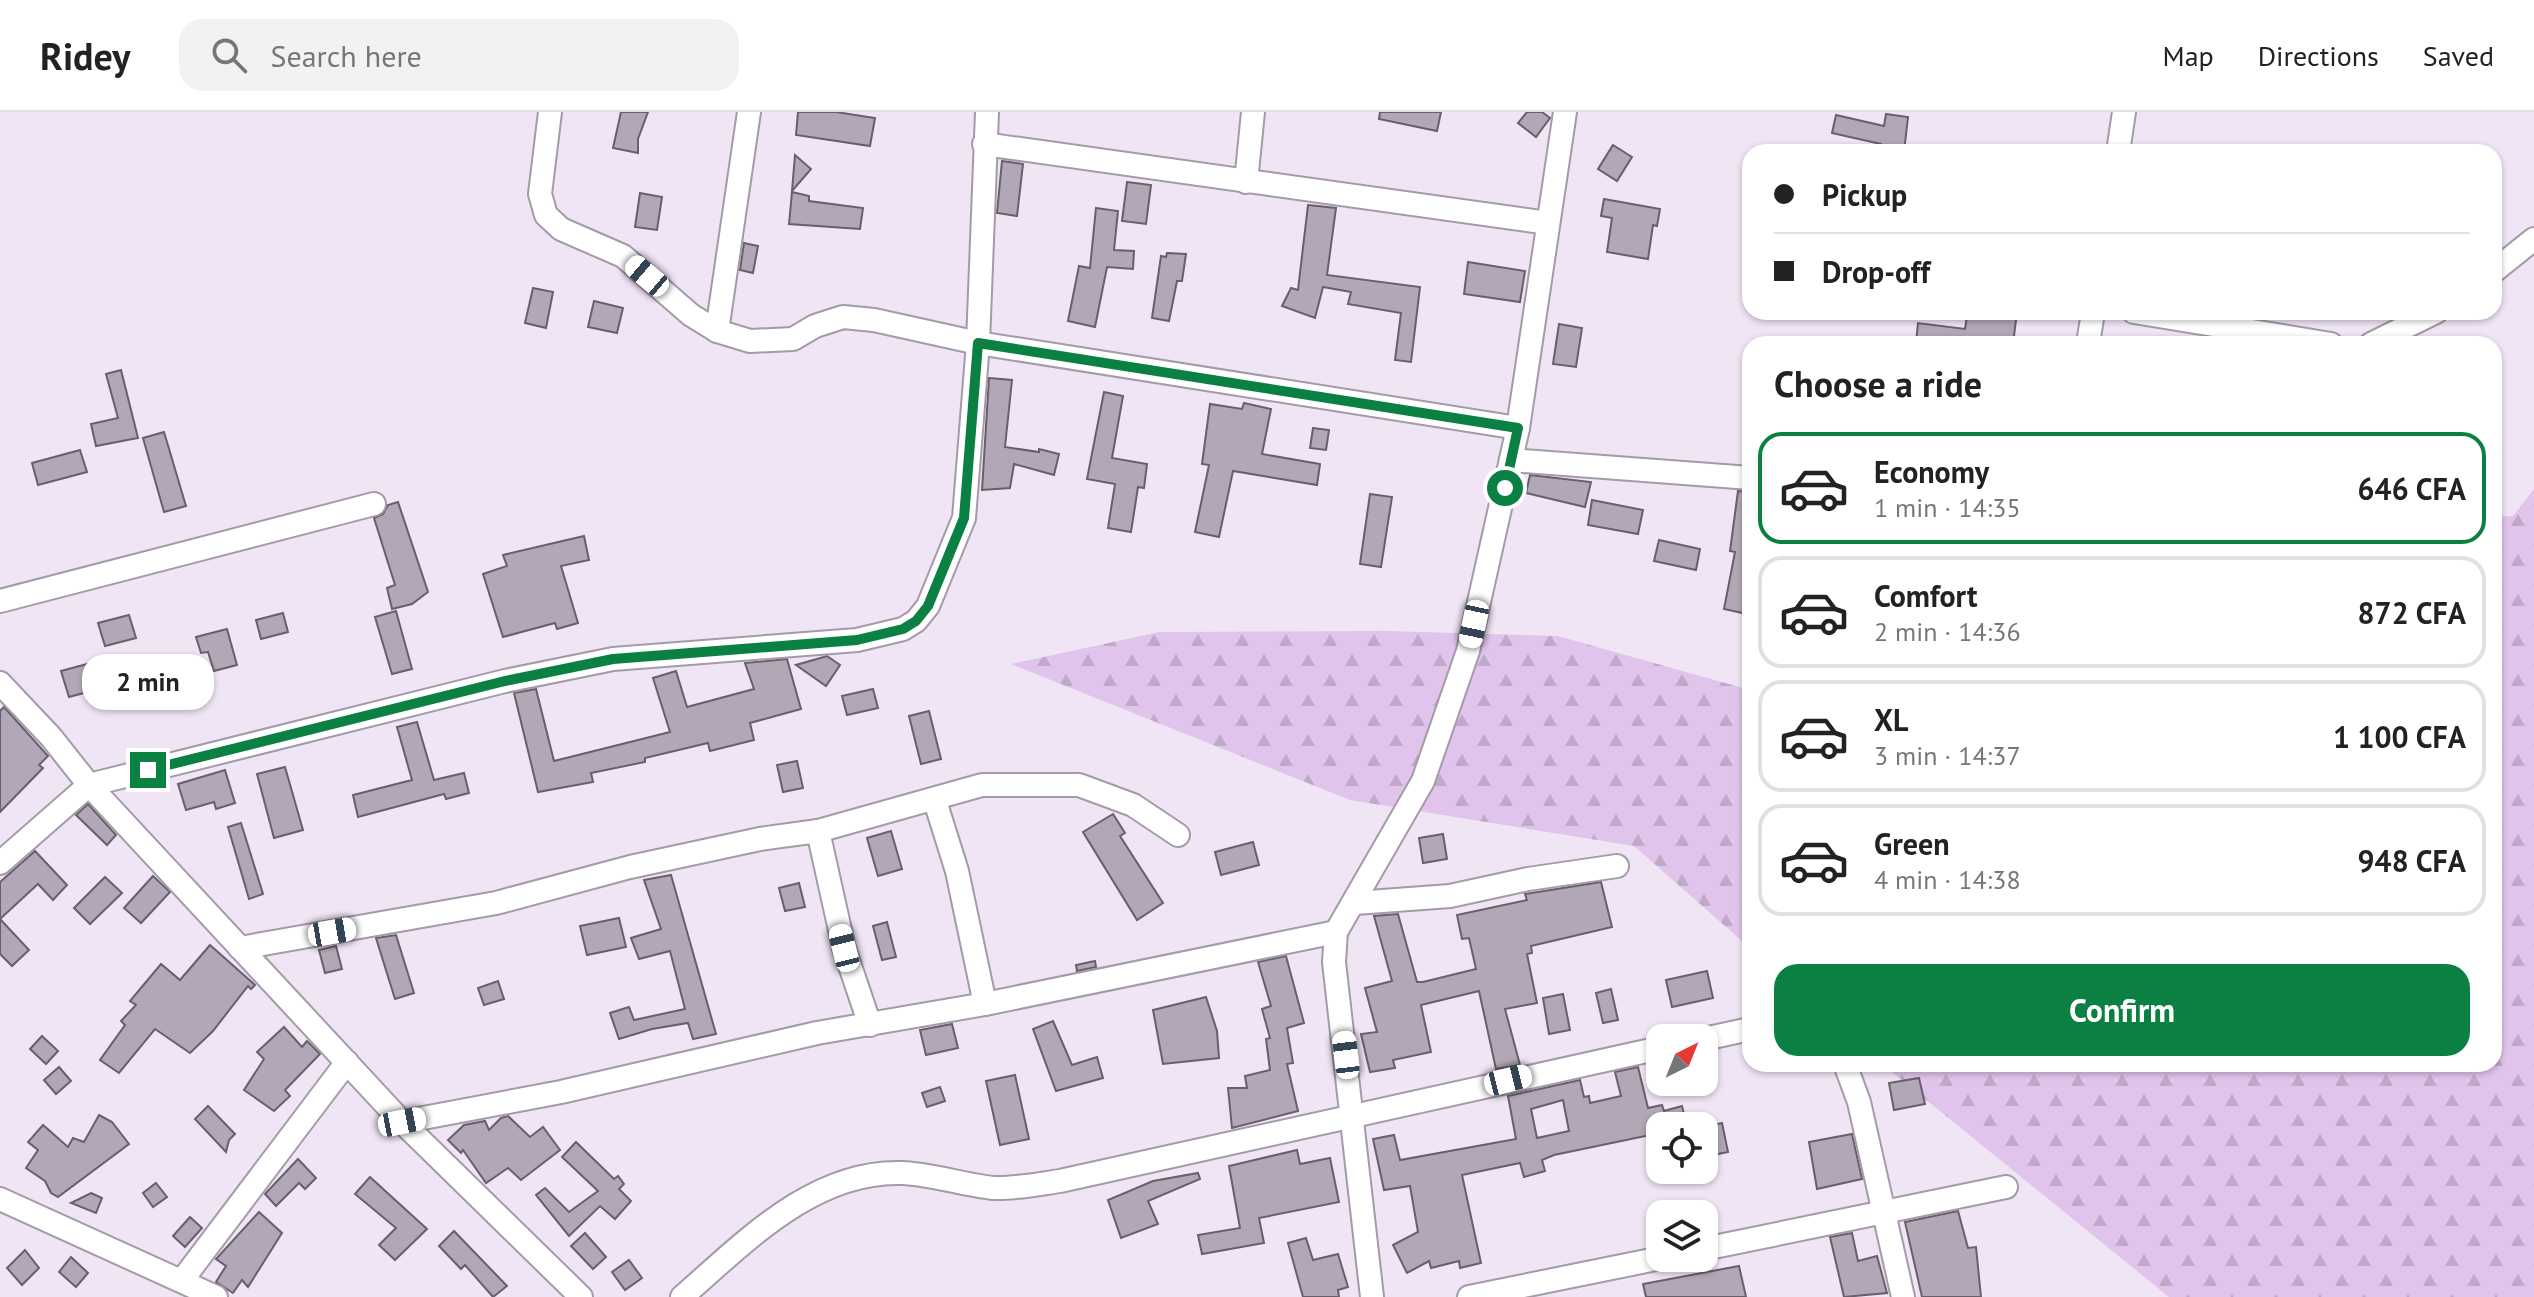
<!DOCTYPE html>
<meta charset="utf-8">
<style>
:root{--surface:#fff;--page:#f2f2f2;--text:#222;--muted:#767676;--line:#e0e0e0;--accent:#0b8043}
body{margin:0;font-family:"PT Sans",sans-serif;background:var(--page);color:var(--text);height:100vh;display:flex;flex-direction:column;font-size:30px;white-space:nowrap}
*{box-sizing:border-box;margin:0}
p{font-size:26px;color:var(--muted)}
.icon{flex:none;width:44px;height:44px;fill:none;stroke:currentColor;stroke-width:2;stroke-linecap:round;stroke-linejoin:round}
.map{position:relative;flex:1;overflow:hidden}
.sheet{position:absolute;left:1742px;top:224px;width:760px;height:736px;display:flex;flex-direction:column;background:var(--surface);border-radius:24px;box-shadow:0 2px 6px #0004}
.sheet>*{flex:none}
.guide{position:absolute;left:1742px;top:32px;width:760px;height:176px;border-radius:24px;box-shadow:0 2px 6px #0004;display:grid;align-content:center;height:176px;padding:0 32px;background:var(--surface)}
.needle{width:52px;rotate:43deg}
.fabs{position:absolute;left:1646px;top:912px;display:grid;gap:16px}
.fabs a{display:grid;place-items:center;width:72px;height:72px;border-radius:16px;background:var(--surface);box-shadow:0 2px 6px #0004;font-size:40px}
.end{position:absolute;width:36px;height:36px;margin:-18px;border:10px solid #0b8043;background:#fff;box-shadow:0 0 0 4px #fff}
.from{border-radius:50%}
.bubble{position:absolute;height:56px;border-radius:24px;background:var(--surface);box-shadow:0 2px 6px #0004;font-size:26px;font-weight:700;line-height:56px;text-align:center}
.car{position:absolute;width:24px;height:48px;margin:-24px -12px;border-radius:10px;box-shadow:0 0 6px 2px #0007;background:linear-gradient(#fff 24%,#345 0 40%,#fff 0 76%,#345 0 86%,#fff 0)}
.guide b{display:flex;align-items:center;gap:28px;height:76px;font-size:30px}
.guide b+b{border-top:2px solid var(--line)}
.guide i{width:20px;height:20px;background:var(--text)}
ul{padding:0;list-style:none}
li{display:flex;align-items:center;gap:24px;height:112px;margin:0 16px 12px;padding:0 16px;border:4px solid var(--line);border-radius:24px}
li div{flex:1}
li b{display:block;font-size:30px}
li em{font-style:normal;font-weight:700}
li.current{border-color:var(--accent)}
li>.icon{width:72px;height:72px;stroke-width:1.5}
h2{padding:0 32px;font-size:36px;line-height:96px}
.action{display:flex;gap:16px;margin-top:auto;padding:16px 32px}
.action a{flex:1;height:92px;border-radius:24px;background:var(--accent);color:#fff;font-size:32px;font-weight:700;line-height:92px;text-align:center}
header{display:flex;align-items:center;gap:48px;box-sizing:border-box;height:112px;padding:0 40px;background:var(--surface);border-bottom:2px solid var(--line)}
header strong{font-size:38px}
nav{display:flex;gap:44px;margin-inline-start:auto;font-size:28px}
.search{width:560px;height:72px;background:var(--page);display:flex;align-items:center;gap:20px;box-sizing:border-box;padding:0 28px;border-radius:24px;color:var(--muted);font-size:30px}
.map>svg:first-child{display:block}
.forest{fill:url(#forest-firs)}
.building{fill:#b2a7b6;stroke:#685f6c;stroke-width:2;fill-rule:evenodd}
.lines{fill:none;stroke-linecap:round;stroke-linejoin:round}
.minor-casing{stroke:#a49aa8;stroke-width:26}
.minor{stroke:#fff;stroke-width:22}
.route{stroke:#0b8043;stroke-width:10}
</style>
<header>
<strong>Ridey</strong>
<div class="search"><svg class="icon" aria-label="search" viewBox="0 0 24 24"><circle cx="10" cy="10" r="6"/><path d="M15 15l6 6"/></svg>Search here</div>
<nav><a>Map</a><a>Directions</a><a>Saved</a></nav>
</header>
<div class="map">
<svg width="2534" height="1185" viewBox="0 0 2534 1185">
<defs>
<pattern id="forest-firs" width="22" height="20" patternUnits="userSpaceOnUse" patternTransform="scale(2)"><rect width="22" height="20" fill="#e0c4eb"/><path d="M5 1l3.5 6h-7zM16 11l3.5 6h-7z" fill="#c0a8c9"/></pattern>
</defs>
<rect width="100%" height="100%" fill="#f0e5f5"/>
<!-- forest -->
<g class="forest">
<polygon points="2534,377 2534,1185 2169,1185 1882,952 2494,952 2494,405 2513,404"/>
<polygon points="1386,519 1558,524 1750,578 1750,836 1634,734 1350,688 1011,552 1159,520"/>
</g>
<!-- building -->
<g class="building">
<polygon points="621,0 648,0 638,27 638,41 613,36"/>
<polygon points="798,0 836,0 875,6 870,34 796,23"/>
<polygon points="1380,0 1441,0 1437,19 1379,7"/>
<polygon points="1527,0 1542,0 1550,6 1536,25 1518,11"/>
<polygon points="1886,2 1908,5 1904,40 1879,40 1881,32 1832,21 1836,3 1884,14"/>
<polygon points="1613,33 1632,45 1617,69 1598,57"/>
<polygon points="795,43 811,57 792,79"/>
<polygon points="1002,49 1023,52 1017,104 997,101"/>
<polygon points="1127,70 1151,73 1146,112 1122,109"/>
<polygon points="792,80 809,84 809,89 863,96 860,117 789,112"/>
<polygon points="640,81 662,85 657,118 635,115"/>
<polygon points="1604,87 1660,97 1657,114 1653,113 1648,147 1607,140 1612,106 1601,104"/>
<polygon points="1308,93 1336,96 1327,163 1420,175 1411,250 1395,248 1401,201 1348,192 1351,180 1323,175 1315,206 1282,194 1291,176 1298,178"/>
<polygon points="1096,96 1118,99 1114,138 1134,139 1133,157 1107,155 1095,215 1068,209 1079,154 1090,156"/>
<polygon points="744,131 758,134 753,161 740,158"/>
<polygon points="1167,141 1186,142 1182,169 1177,169 1169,209 1152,206 1161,144 1166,145"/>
<polygon points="1468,150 1525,159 1520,190 1464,182"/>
<polygon points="533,176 553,180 546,216 525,211"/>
<polygon points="594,189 623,196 617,221 588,215"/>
<polygon points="1995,200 2017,200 2013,232 1916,231 1918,211 1965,217 1967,204 1994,207"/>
<polygon points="1559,212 1582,216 1576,255 1553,252"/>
<polygon points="121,258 138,326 96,334 91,312 118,306 106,262"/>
<polygon points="989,266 1012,268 1005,335 1039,340 1039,337 1059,342 1054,363 1014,352 1010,376 982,378"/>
<polygon points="1104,280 1123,284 1112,346 1147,352 1144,376 1138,375 1131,420 1108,416 1115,372 1087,367"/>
<polygon points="1244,291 1271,297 1262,342 1320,352 1317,373 1233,359 1219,425 1195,420 1209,353 1202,352 1210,292 1242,297"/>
<polygon points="1313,316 1329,318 1326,338 1310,336"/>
<polygon points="164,320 186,394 164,400 143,326"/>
<polygon points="80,338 87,360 38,373 32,351"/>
<polygon points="1530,363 1591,370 1585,395 1526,381"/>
<polygon points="1738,379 1750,380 1750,484 1747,502 1724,497 1735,440 1730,439"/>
<polygon points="1370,382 1392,385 1381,455 1360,452"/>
<polygon points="1592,388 1643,398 1638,422 1588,413"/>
<polygon points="398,390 428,480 412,492 392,497 387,476 395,473 374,406 383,402 388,393"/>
<polygon points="584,424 589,448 561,454 578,511 557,517 555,511 503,525 483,462 507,454 503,443"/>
<polygon points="1659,428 1700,437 1696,458 1654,449"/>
<polygon points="396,499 412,557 392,562 375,505"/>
<polygon points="283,501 288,520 261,527 256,508"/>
<polygon points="129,503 136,526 105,534 98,511"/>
<polygon points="227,517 237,553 214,559 208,540 201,541 196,525"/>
<polygon points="827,544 840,553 826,574 796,553"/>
<polygon points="787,547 801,597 750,611 754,628 710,639 708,631 645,646 645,650 591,661 593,670 538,680 514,581 536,577 554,649 670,620 653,566 676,559 687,595 754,577 745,551"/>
<polygon points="87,552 95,578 69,585 61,559"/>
<polygon points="873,577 878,596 847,603 842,584"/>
<polygon points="4,595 48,644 39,653 43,656 0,700 0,599"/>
<polygon points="929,599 941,647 921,652 909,604"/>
<polygon points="417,610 434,668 464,661 469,681 446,687 444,682 358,705 353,683 412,668 397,615"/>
<polygon points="797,649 803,676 783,680 777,653"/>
<polygon points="285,655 303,718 274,726 257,662"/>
<polygon points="225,658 235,691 216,697 214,690 186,698 178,672"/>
<polygon points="88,692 116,723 107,733 76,703"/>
<polygon points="1113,702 1125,721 1120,724 1163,791 1137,808 1083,720"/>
<polygon points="241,711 263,782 249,787 228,715"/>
<polygon points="891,719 902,757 878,764 867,726"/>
<polygon points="1443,722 1447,747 1423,751 1419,726"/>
<polygon points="1253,730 1259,753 1221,763 1215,740"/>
<polygon points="35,739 67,773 53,788 38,772 0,807 29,838 12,854 0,842 0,770"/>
<polygon points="671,763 716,922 693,927 688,911 652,917 619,927 610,901 629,895 634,908 685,897 670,839 639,847 631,826 661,817 644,768"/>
<polygon points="153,764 170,780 141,811 124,796"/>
<polygon points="105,765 122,781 90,812 74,796"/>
<polygon points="1601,770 1612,815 1531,834 1532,841 1527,842 1537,891 1505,897 1520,953 1496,957 1479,879 1421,893 1431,940 1393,948 1395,956 1370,960 1361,922 1377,920 1365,876 1392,869 1374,804 1398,802 1417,870 1423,870 1476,857 1469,826 1462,827 1457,803 1527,788 1525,782"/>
<polygon points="799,771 805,795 785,799 779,776"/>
<polygon points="619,806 626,835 587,843 580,814"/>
<polygon points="887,810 896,845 882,848 873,814"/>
<polygon points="396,823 414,881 395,887 376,826"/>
<polygon points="210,833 255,873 251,877 248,874 213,919 190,941 155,917 119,961 100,948 125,913 121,909 136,893 130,889 161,852 180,868"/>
<polygon points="336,834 342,857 325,861 319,838"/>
<polygon points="1286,844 1304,911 1287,916 1293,951 1287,952 1298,999 1232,1016 1228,976 1247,976 1245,964 1270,958 1266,927 1270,926 1262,897 1271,894 1258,850"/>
<polygon points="1095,849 1096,855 1077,859 1076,853"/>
<polygon points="1707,859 1713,886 1672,895 1666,868"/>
<polygon points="498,869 504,887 484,893 478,876"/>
<polygon points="1611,877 1618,908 1603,911 1596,881"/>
<polygon points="1563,882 1570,918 1549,922 1543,886"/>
<polygon points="1206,885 1217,919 1219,946 1163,952 1153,898"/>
<polygon points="1053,909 1072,953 1097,945 1103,966 1056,979 1033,917"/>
<polygon points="952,912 958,936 926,943 920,918"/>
<polygon points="284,915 302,935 307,929 320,942 285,978 290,984 274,999 244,978 264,947 257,940"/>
<polygon points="42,924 58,939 46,952 30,937"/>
<polygon points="59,955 71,969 56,982 44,968"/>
<path d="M1638,955L1648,996L1662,993L1664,999L1682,994L1687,1014H1660V1021L1554,1043L1542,1048L1545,1059L1524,1065L1520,1051L1462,1063L1481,1151L1460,1156L1459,1149L1431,1156L1429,1149L1407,1161L1393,1133L1418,1120L1410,1074L1384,1078L1373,1027L1394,1023L1400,1048L1516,1027L1508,984L1580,968L1584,985L1589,984L1590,991L1621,984L1615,960ZM1563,988L1569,1019L1537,1026L1531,997Z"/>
<polygon points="1015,963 1029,1027 1000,1033 986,969"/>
<polygon points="1919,966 1925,992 1894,998 1889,971"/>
<polygon points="940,975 945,989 927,995 922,981"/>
<polygon points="208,994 235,1022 229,1028 226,1040 195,1007"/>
<polygon points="99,1003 112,1010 129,1032 58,1085 51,1081 45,1069 26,1056 38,1038 28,1030 43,1013 68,1035 73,1026 84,1030"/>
<polygon points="508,1004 530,1025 543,1015 560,1038 521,1068 508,1056 486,1071 463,1038 461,1041 448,1028 464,1013 485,1009 489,1018 501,1006"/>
<polygon points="1722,1011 1728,1040 1704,1045 1704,1015"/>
<polygon points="1852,1022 1862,1067 1817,1077 1809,1030"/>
<polygon points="576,1030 614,1067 618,1064 624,1072 619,1077 631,1089 615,1107 600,1094 569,1124 536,1083 545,1076 569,1100 598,1079 562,1045"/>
<polygon points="1297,1038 1300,1052 1330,1046 1339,1090 1259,1106 1264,1131 1202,1142 1198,1123 1240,1116 1229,1054"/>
<polygon points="298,1047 316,1066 305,1077 299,1071 276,1094 265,1082"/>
<polygon points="1198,1061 1200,1067 1148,1089 1158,1112 1121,1126 1108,1088 1153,1069"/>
<polygon points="370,1065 427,1117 395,1148 379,1133 396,1116 355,1082"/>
<polygon points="156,1071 167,1085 153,1095 143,1081"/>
<polygon points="91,1081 102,1086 96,1101 71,1091"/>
<polygon points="1958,1099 1968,1136 1976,1135 1981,1185 1922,1185 1905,1110"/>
<polygon points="259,1100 282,1121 248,1175 242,1168 233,1181 216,1170 226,1154 216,1147"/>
<polygon points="190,1105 202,1116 185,1135 173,1124"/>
<polygon points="454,1119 507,1174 493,1185 465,1153 461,1157 439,1134"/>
<polygon points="585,1121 606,1145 593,1157 571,1134"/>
<polygon points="1852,1121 1858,1149 1877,1144 1887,1181 1844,1185 1830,1125"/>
<polygon points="1306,1126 1313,1148 1338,1142 1348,1175 1338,1178 1339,1185 1303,1185 1288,1131"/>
<polygon points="25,1138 39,1156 22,1173 7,1156"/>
<polygon points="71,1145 88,1161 76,1175 59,1160"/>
<polygon points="629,1148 642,1166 625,1178 612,1160"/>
<polygon points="1739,1154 1746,1185 1646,1185 1643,1172"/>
</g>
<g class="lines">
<!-- minor casing -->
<g class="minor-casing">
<g id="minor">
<polyline points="550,0 540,82 546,103 561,117 623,144 691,203 717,219 750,229 793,227 815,214 843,205 874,208 978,231 1518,316"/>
<polyline points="984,32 1548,111"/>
<polyline points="2118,40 2124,0"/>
<polyline points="1246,70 1253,0"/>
<polyline points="2494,159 2534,127"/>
<polyline points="2134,200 2331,232"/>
<polyline points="717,219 749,0"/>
<polyline points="2088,232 2093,200"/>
<polyline points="2371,232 2436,200"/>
<polyline points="1511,348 1750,366"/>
<polyline points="0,489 374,392"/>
<polyline points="0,571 51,625 89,673 402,1010 581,1185"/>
<polyline points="935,689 957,759 985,892"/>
<polyline points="818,719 844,836 870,913"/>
<polyline points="0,751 89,673 505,569 613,547 857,528 903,517 916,509 928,494 964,406 978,231 987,0"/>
<polyline points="1355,791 1450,784 1528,767 1617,754"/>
<polyline points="240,836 496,791 630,755 760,727 818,719 982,673 1079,673 1133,693 1178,723"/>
<polyline points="1704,927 1750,917"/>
<polyline points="1845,952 1859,990 1903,1185"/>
<polyline points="402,1010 561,980 817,921 985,892 1336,820"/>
<polyline points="0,1087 216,1185"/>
<polyline points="1704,1137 2006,1075"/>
<polyline points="183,1167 347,950"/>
<path d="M682,1185C744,1131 813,1058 902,1061C932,1062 963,1073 993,1076C1015,1077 1039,1072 1060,1069L1660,936"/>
<polyline points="1372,1185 1334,850 1336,820 1423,669 1468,539 1518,316 1565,0"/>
<polyline points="1469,1185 1661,1146"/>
</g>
</g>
<!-- minor -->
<use href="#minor" class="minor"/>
</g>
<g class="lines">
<!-- route -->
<polyline class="route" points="148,658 505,569 613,547 857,528 903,517 916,509 928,494 964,406 978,231 1518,316 1505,376"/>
</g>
</svg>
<div class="fabs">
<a><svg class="needle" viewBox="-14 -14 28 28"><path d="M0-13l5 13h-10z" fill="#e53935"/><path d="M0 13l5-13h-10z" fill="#767676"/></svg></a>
<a><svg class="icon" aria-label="locate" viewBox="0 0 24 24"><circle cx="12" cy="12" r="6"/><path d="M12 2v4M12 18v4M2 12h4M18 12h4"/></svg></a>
<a><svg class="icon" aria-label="layers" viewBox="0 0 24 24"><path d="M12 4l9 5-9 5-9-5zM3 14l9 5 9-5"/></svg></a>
</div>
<i class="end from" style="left:1505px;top:376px"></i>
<i class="end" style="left:148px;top:658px"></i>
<div class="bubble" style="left:82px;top:542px;width:132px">2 min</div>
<i class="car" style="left:647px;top:164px;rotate:310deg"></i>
<i class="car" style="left:1474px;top:512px;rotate:192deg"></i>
<i class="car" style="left:332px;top:820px;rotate:80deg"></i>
<i class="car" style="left:844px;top:836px;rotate:346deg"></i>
<i class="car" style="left:1346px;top:943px;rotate:353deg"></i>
<i class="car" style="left:1508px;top:968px;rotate:76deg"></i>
<i class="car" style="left:402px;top:1010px;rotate:79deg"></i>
<div class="guide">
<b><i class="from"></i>Pickup</b>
<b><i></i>Drop-off</b>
</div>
<section class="sheet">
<h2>Choose a ride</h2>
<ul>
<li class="current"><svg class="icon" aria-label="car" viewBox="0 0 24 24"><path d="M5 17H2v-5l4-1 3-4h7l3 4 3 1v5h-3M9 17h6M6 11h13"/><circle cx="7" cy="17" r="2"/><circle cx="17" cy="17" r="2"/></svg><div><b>Economy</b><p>1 min · 14:35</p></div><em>646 CFA</em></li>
<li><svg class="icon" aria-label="car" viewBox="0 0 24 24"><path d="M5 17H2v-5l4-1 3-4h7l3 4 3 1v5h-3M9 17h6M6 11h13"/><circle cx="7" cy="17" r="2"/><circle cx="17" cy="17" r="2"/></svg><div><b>Comfort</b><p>2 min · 14:36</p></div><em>872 CFA</em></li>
<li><svg class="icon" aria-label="car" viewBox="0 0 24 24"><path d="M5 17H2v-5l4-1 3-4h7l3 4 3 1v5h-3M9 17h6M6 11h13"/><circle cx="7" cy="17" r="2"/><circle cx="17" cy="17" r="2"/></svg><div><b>XL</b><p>3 min · 14:37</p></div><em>1 100 CFA</em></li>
<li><svg class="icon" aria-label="car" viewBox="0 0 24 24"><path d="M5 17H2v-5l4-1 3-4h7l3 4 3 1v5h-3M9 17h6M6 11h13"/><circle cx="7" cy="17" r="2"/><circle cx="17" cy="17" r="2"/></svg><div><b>Green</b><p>4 min · 14:38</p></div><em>948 CFA</em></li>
</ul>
<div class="action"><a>Confirm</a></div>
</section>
</div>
